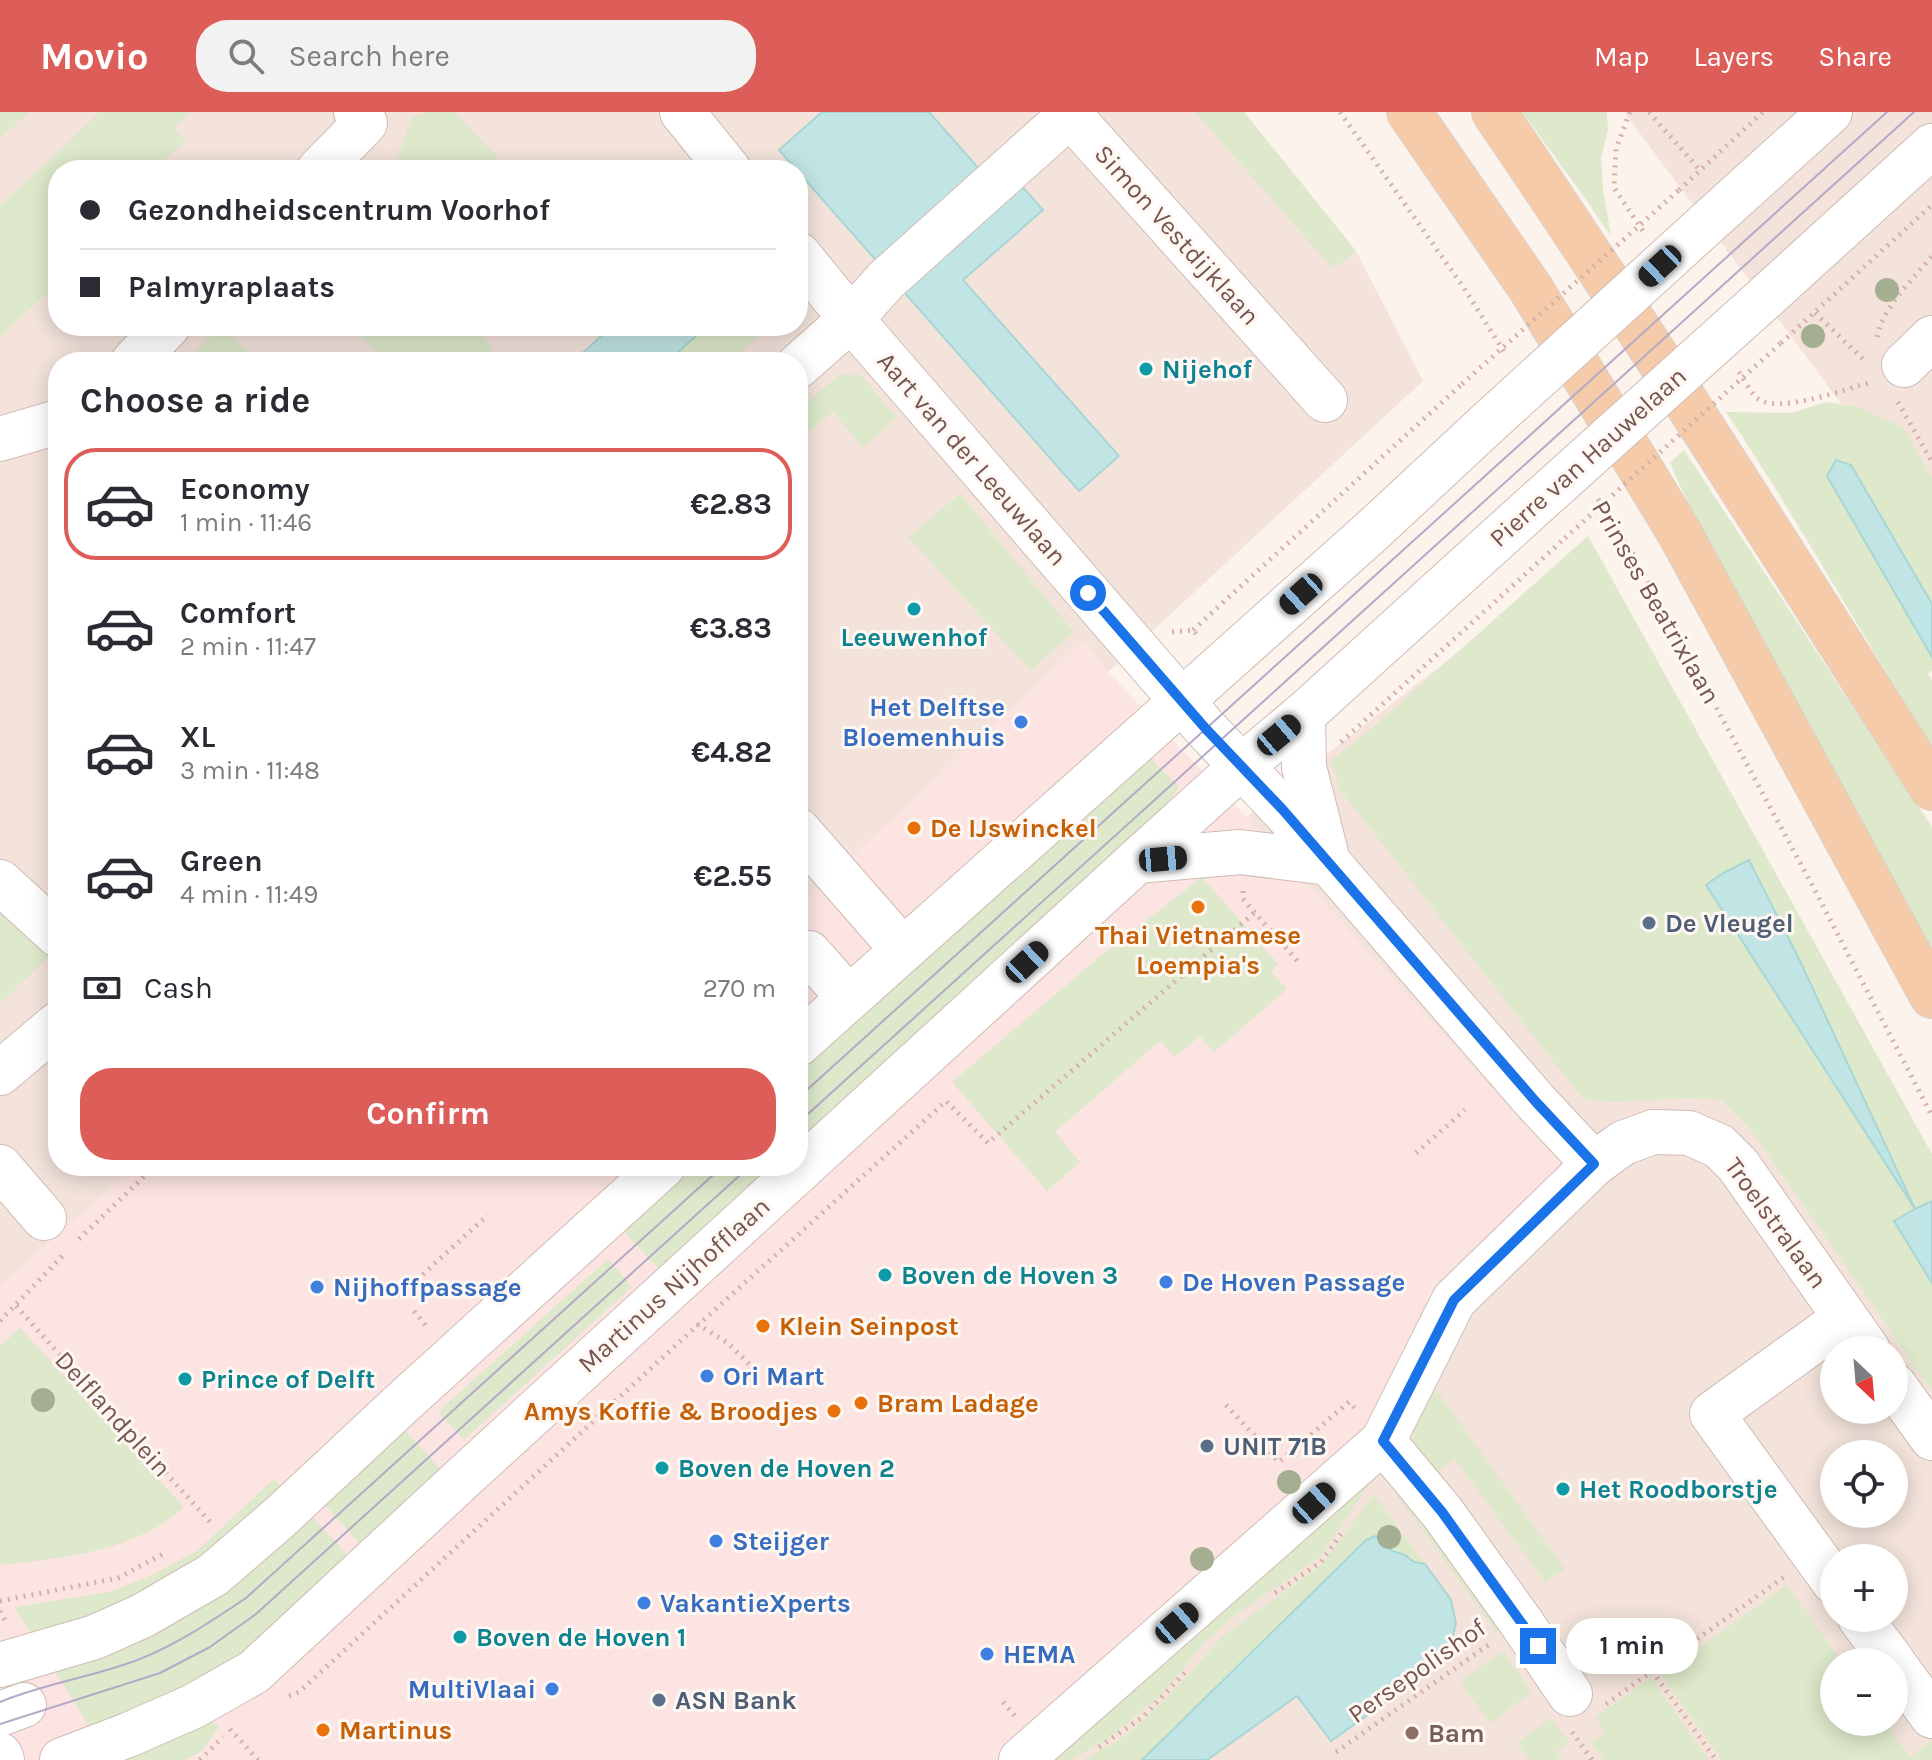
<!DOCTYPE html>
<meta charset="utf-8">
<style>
:root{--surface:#fff;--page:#f2f2f3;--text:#2b2b33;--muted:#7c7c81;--line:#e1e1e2;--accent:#dd5e59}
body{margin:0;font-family:Karla,sans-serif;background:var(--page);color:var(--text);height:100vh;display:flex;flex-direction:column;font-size:30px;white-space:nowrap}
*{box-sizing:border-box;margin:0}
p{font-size:26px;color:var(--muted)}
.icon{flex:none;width:44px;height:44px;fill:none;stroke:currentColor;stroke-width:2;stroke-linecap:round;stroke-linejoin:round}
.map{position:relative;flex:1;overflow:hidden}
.panel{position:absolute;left:48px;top:240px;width:760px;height:824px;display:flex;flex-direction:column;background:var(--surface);border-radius:32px;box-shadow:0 4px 20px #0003}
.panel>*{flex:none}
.guide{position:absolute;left:48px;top:48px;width:760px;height:176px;border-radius:32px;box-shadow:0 4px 20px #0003;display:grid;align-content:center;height:176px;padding:0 32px;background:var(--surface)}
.needle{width:52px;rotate:154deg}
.controls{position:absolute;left:1820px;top:1224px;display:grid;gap:16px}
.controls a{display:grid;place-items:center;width:88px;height:88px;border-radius:50%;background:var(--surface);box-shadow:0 4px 20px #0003;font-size:40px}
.end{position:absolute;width:36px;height:36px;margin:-18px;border:10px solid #1a73e8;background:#fff;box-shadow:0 0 0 4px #fff}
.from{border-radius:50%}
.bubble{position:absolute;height:56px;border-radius:28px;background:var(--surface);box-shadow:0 4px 20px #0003;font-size:26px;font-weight:700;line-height:56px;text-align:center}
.car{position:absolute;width:24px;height:48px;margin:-24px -12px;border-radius:10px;box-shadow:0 0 6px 2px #0007;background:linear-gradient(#222 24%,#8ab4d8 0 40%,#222 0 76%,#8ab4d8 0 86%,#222 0)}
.guide b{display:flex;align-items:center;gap:28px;height:76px;font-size:30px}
.guide b+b{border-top:2px solid var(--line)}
.guide i{width:20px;height:20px;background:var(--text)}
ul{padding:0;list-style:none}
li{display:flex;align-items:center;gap:24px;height:112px;margin:0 16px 12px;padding:0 16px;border:4px solid transparent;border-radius:32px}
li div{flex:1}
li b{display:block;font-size:30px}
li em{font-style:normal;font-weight:700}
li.current{border-color:var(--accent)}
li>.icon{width:72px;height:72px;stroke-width:1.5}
h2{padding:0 32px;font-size:36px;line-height:96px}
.pay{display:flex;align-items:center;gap:20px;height:88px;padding:0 32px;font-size:30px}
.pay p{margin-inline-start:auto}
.cta{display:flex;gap:16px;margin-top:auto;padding:16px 32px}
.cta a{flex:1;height:92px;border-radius:32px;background:var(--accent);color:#fff;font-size:32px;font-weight:700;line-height:92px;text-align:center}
header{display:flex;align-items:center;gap:48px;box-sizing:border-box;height:112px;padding:0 40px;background:var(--accent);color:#fff}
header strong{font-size:38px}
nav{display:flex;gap:44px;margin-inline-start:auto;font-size:28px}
.search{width:560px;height:72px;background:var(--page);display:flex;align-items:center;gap:20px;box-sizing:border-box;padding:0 28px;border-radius:32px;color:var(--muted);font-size:30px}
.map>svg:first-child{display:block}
.residential{fill:#f3e3db;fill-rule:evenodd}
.commercial{fill:#fbe4e1}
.green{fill:#dde9ca;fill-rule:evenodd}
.water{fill:#c1e5e4;stroke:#a7d6d5;stroke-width:2}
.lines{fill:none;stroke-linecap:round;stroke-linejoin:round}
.minor-casing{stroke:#d0bbb4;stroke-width:46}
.major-casing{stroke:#d9d0ce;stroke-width:46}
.path{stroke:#d5b1a7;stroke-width:5;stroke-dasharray:2 6;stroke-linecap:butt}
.minor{stroke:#fff;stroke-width:44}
.major{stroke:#f5cba9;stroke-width:44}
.tram{stroke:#b4a9c6;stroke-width:2}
.minor-bridge-casing{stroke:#d0bbb4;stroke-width:46;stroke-linecap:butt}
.path-bridge{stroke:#d5b1a7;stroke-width:5;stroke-dasharray:2 6;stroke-linecap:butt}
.minor-bridge{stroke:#fff;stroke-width:44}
.tree{fill:#a4ae90}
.route{stroke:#1a73e8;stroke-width:10}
.culture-dot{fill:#0f9aa8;stroke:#fef7f3;stroke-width:3}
.shop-dot{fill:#3f7fe0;stroke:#fef7f3;stroke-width:3}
.food-dot{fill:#e8710a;stroke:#fef7f3;stroke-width:3}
.service-dot{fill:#5c6f8a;stroke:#fef7f3;stroke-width:3}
.education-dot{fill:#8d6e63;stroke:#fef7f3;stroke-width:3}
.labels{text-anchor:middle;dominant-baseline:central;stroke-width:6;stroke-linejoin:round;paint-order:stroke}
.street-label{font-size:26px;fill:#76564f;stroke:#fef7f3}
.culture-label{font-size:26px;font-weight:bold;fill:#0d838f;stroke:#fef7f3;text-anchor:start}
.shop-label{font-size:26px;font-weight:bold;fill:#366cbe;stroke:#fef7f3;text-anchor:start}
.food-label{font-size:26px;font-weight:bold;fill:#c56008;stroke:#fef7f3;text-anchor:start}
.service-label{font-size:26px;font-weight:bold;fill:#4e5e75;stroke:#fef7f3;text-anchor:start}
.education-label{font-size:26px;font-weight:bold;fill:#785e54;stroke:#fef7f3;text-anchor:start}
</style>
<header>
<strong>Movio</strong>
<div class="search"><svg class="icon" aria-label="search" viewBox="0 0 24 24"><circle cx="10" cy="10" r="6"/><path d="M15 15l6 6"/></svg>Search here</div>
<nav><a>Map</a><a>Layers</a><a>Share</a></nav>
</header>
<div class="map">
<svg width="1932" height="1648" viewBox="0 0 1932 1648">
<rect width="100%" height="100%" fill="#fcf3ec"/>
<!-- residential -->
<g class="residential">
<path d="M0,0H1244L1356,139L1423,269L1108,560L1084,529L805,789L798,781V250H58V1054H136L0,1174ZM58,58H798V214H58Z"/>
<polygon points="1624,0 1932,0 1932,414"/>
<path d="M1524,489L1932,1198V1648H1006L1365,1318L1425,1190L1566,1059L1246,705ZM1834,1238H1894V1298H1834ZM1834,1342H1894V1402H1834ZM1834,1446H1894V1506H1834ZM1834,1550H1894V1610H1834Z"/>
</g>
<!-- commercial -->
<polygon class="commercial" points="1084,529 1108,560 1246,705 1567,1059 1425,1190 1365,1318 1006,1648 0,1648 0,1174 136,1054 798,1054 798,781 806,788"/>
<!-- green -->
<g class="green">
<polygon points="0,0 30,0 0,26"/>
<polygon points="100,0 191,0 174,16 185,29 154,58 58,58 58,170 0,225 0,94"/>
<polygon points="429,0 455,0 509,58 385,58 398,45 412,4"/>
<polygon points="1195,0 1244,0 1356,139 1333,157"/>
<polygon points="1522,0 1607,0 1608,18 1601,47 1603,77 1611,125 1585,86"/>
<polygon points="222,214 257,250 185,250 185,249"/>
<polygon points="353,214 481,214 477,218 493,237 479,250 385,250"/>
<polygon points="707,214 769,214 730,250 667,250"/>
<polygon points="840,262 860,263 897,305 863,336 833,299 808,320 798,310 798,299"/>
<path d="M1827,290L1857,295L1903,315L1932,365V492L1851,353L1827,364L1932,545V558L1928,562L1932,568V634C1862,524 1799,409 1726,300L1791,301Z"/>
<polygon points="1684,338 1932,715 1932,846 1692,400 1670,351"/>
<polygon points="960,382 1074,520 1030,558 908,425"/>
<path d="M1588,424L1932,1042V1089L1895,1109L1932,1171V1279L1752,1019L1721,988L1689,986L1617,990L1583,987L1340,678L1331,649L1377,612ZM1750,748L1800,849L1912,1091L1836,976L1706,773L1723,761Z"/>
<polygon points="1145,640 1179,675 1153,709 798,1046 798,951"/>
<polygon points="1202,765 1278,852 1271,860 1287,877 1214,940 1200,924 1175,945 1160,929 1055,1020 1080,1050 1047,1079 952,970 1103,842"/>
<polygon points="0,798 50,844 0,891"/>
<polygon points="684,1054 789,1054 666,1165 618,1113"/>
<polygon points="608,1147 632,1175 464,1328 438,1300"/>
<path d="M20,1216L184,1395C135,1440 63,1446 0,1453V1234Z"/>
<path d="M1432,1272L1565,1457L1545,1470L1455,1347L1435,1362C1429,1353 1419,1344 1415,1335C1407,1316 1425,1289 1432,1272Z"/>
<polygon points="399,1312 449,1366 367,1440 318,1385"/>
<polygon points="1393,1357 1506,1514 1496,1520 1384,1365"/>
<polygon points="1362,1365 1368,1374 1321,1444 1237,1502 1205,1530 1160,1584 1110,1625 1070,1648 1051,1648"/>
<polygon points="274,1367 289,1385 210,1454 39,1533 14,1495 110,1480 152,1463 198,1438"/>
<polygon points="1374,1382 1425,1452 1414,1450 1405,1443 1392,1438 1383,1428 1375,1424 1366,1428 1142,1648 1084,1648 1127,1623 1164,1589 1224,1523 1323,1452"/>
<polygon points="305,1397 355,1451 241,1553 97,1627 49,1549"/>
<polygon points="1787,1473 1842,1550 1834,1550 1834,1610 1885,1610 1910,1645 1932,1628 1932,1648 1722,1648 1661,1563"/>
<polygon points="1502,1539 1532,1580 1490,1611 1460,1570"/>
<polygon points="1651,1566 1709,1648 1604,1648 1591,1630 1606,1621 1595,1605"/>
<polygon points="1551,1606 1570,1631 1556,1640 1562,1648 1530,1648 1517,1631"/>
<polygon points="216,1611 219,1615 203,1638 186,1648 112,1648 180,1617"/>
</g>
<!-- water -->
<g class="water">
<polygon points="822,0 929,0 1002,83 1018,70 1043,98 963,168 1119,344 1079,379 779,38"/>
<polygon points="612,214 707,214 667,250 573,250"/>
<polygon points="1836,348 1851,353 1932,492 1932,545 1827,364"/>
<polygon points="1749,748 1800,849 1915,1097 1932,1089 1932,1171 1894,1109 1915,1097 1706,773 1723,761"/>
<polygon points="1375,1424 1383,1428 1392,1439 1405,1443 1414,1450 1425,1452 1451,1488 1456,1511 1450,1536 1430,1558 1331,1629 1297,1584 1207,1648 1142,1648 1366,1428"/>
</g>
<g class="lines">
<!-- minor casing -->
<g class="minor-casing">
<g id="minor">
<polyline points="682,0 729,58"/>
<polyline points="319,58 365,11 356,0"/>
<polyline points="1704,114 1830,0"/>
<polyline points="798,142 851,207 1206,617 1283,698 1536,990 1594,1052"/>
<polyline points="1757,193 1932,34"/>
<polyline points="133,250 168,214"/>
<polyline points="1904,253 1932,226"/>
<polyline points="798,254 851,207 886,168 1070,3 1325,288"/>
<polyline points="0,327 58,310"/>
<polyline points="1303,603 1304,655 1326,741"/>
<polyline points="798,718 903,838"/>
<polyline points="1137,749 1240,740 1329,751"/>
<polyline points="0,770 58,823"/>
<polyline points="809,841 849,886"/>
<polyline points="798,932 1373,418 1488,311"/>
<polyline points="0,961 58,912"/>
<polyline points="0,1055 44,1106"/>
<polyline points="1894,1273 1932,1326"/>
<polyline points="1383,1329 1442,1400 1521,1510 1570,1582"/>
<polyline points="1834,1470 1712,1302 1845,1206"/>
<polyline points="1860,1506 1893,1550"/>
<polyline points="1894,1552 1932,1604"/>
<polyline points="0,1553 95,1525 142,1504 213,1463 279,1406 400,1293 663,1054"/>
<polyline points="0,1602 24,1593"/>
<polyline points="0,1643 2,1648"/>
<polyline points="62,1648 128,1623 194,1594 254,1560 465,1364 1137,749 1242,654 1303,603 1540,388"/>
<polyline points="1021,1648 1383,1329 1454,1188 1594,1052 1623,1031 1653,1020 1689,1021 1719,1034 1738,1053 1868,1238"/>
</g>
</g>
<!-- major casing -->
<g class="major-casing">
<g id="major">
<polyline points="1409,0 1531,177 1679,420 1932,884"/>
<path d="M1494,0C1645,222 1788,449 1932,676"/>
</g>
</g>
<!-- path -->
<g class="path">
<polyline points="1340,0 1464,176 1506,243"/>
<polyline points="1630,0 1616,37 1614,76 1643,119"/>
<polyline points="1649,0 1699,57"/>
<polyline points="1679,78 1763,0"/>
<polyline points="1815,201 1865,249"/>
<path d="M1877,225C1883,195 1913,167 1932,144"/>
<polyline points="1781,231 1932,93"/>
<path d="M1739,260C1744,268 1750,279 1757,286C1776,303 1847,277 1871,270"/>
<polyline points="1898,290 1932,350"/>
<polyline points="1598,387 1636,447 1810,769 1932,1004"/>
<polyline points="1193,518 1462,272"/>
<polyline points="1172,520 1193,518 1198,524"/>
<polyline points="1341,630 1565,426"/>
<polyline points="1243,779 1243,787 1300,852"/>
<polyline points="1416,1041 1465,998"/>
<polyline points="79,1127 155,1054"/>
<polyline points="399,1184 488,1103"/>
<polyline points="16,1194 210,1410"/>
<polyline points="414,1199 427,1215"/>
<polyline points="0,1209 66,1140"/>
<polyline points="697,1212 728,1231 752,1255"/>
<polyline points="1226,1293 1279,1350 1349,1290 1357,1299"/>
<polyline points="1275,1481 1321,1450 1341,1422"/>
<polyline points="0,1489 118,1466 163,1442"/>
<polyline points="0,1499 6,1510"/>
<polyline points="1652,1559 1716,1648"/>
<polyline points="289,1584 299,1580 698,1213 946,989 988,1031 1254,801"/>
<polyline points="1003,1590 1015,1604"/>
<polyline points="1606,1592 1784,1465"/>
<polyline points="230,1617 258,1648"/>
<polyline points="1572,1620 1592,1648"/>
<polyline points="1099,1635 1144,1604 1187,1558"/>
<polyline points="1336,1640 1491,1531"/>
<polyline points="200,1648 223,1625"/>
</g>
<!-- minor -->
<use href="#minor" class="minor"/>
<!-- major -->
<use href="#major" class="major"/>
<!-- tram -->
<g class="tram">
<polyline points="798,986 1887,0"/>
<polyline points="798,1011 1914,0"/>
<path d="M0,1590C39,1574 80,1567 120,1554C166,1540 206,1513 246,1486L723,1054"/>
<polyline points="0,1612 160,1561 210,1535 256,1502 750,1054"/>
</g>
<!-- minor-bridge casing -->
<g class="minor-bridge-casing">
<g id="minor-bridge">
<polyline points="1488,311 1704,114"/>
<polyline points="1540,388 1757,193"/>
</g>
</g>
<!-- path-bridge -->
<g class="path-bridge">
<polyline points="1462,272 1679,78"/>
<polyline points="1565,426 1781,231"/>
</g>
<!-- minor-bridge -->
<use href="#minor-bridge" class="minor-bridge"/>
</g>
<!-- trees -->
<g class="tree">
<circle cx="1887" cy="178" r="12"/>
<circle cx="1813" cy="224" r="12"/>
<circle cx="43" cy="1288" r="12"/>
<circle cx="1289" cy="1370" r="12"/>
<circle cx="1389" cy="1425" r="12"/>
<circle cx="1202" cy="1447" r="12"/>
</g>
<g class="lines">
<!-- route -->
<polyline class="route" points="1088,481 1206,617 1283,698 1536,990 1594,1052 1454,1188 1383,1329 1442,1400 1538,1534"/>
</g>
<!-- markers -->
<g class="culture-dot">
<circle cx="1146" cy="257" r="8"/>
<circle cx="914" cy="497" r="8"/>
<circle cx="885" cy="1163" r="8"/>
<circle cx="185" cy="1267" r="8"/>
<circle cx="662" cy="1356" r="8"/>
<circle cx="1563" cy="1377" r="8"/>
<circle cx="460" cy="1525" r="8"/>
</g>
<g class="shop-dot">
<circle cx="1021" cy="610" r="8"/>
<circle cx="1166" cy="1170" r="8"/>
<circle cx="317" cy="1175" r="8"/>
<circle cx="707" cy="1264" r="8"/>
<circle cx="716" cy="1429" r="8"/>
<circle cx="644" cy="1491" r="8"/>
<circle cx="987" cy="1542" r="8"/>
<circle cx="552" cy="1577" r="8"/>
</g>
<g class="food-dot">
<circle cx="914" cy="716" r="8"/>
<circle cx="1198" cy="795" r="8"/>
<circle cx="763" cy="1214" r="8"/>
<circle cx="861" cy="1291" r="8"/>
<circle cx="834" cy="1299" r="8"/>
<circle cx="323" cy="1618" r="8"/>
</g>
<g class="service-dot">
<circle cx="1649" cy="811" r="8"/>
<circle cx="1207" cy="1334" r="8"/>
<circle cx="659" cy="1588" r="8"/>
</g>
<circle class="education-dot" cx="1412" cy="1621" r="8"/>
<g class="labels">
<!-- street labels -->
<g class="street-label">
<text transform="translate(1177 123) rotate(48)">Simon Vestdijklaan</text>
<text transform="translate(1588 345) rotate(-42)">Pierre van Hauwelaan</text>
<text transform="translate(972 347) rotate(49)">Aart van der Leeuwlaan</text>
<text transform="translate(1656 490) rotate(60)">Prinses Beatrixlaan</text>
<text transform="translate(1776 1111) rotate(54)">Troelstralaan</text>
<text transform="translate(674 1173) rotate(-42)">Martinus Nijhofflaan</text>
<text transform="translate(113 1302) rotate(48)">Delflandplein</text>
<text transform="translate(1417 1559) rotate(-35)">Persepolishof</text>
</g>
<!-- culture labels -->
<g class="culture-label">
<text x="1162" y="257">Nijehof</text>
<text x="914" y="525" text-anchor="middle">Leeuwenhof</text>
<text x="901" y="1163">Boven de Hoven 3</text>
<text x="201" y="1267">Prince of Delft</text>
<text x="678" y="1356">Boven de Hoven 2</text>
<text x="1579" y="1377">Het Roodborstje</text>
<text x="476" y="1525">Boven de Hoven 1</text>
</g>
<!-- shop labels -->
<g class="shop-label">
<text x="1005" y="595" text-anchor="end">Het Delftse<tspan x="1005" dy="30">Bloemenhuis</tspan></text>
<text x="1182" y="1170">De Hoven Passage</text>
<text x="333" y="1175">Nijhoffpassage</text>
<text x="723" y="1264">Ori Mart</text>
<text x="732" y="1429">Steijger</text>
<text x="660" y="1491">VakantieXperts</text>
<text x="1003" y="1542">HEMA</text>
<text x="536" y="1577" text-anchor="end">MultiVlaai</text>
</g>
<!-- food labels -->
<g class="food-label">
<text x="930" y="716">De IJswinckel</text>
<text x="1198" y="823" text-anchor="middle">Thai Vietnamese<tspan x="1198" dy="30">Loempia's</tspan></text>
<text x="779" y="1214">Klein Seinpost</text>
<text x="877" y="1291">Bram Ladage</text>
<text x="818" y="1299" text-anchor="end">Amys Koffie &amp; Broodjes</text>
<text x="339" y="1618">Martinus</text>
</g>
<!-- service labels -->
<g class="service-label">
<text x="1665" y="811">De Vleugel</text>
<text x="1223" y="1334">UNIT 71B</text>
<text x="675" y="1588">ASN Bank</text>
</g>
<!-- education labels -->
<g class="education-label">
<text x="1428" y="1621">Bam</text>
</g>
</g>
</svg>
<div class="controls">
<a><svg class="needle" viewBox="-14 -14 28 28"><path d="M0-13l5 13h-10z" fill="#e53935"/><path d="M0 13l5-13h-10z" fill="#7c7c81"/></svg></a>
<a><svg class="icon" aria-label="locate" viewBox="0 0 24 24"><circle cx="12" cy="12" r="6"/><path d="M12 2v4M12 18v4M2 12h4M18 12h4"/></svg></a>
<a>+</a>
<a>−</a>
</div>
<i class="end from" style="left:1088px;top:481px"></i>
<i class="end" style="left:1538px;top:1534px"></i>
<div class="bubble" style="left:1566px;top:1506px;width:132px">1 min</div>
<i class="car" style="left:1660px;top:154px;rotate:227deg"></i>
<i class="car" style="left:1301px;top:482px;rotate:228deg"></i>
<i class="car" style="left:1279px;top:623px;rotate:50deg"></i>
<i class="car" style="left:1163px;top:747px;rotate:85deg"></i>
<i class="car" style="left:1027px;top:850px;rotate:47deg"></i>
<i class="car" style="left:1314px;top:1391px;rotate:48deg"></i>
<i class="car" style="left:1177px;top:1511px;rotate:49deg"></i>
<div class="guide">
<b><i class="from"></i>Gezondheidscentrum Voorhof</b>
<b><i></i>Palmyraplaats</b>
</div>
<section class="panel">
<h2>Choose a ride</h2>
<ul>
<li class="current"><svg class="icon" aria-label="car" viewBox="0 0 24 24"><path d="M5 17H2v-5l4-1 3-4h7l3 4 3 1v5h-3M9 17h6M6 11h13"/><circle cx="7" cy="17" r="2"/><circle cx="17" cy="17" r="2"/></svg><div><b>Economy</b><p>1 min · 11:46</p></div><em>€2.83</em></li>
<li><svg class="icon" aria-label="car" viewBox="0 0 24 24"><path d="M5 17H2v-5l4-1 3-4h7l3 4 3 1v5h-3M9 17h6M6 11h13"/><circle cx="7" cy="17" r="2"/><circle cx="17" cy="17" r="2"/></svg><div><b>Comfort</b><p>2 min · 11:47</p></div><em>€3.83</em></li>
<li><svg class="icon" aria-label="car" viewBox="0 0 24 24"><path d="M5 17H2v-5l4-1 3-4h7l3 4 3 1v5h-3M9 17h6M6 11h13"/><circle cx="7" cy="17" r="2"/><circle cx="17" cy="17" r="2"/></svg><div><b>XL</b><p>3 min · 11:48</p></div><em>€4.82</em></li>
<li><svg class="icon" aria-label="car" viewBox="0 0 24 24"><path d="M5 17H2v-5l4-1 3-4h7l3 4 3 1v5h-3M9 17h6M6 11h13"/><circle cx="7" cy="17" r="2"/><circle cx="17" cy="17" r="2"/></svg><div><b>Green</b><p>4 min · 11:49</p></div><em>€2.55</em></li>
</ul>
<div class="pay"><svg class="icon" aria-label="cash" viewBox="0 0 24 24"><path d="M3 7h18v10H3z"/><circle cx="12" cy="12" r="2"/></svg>Cash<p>270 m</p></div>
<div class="cta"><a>Confirm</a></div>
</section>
</div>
